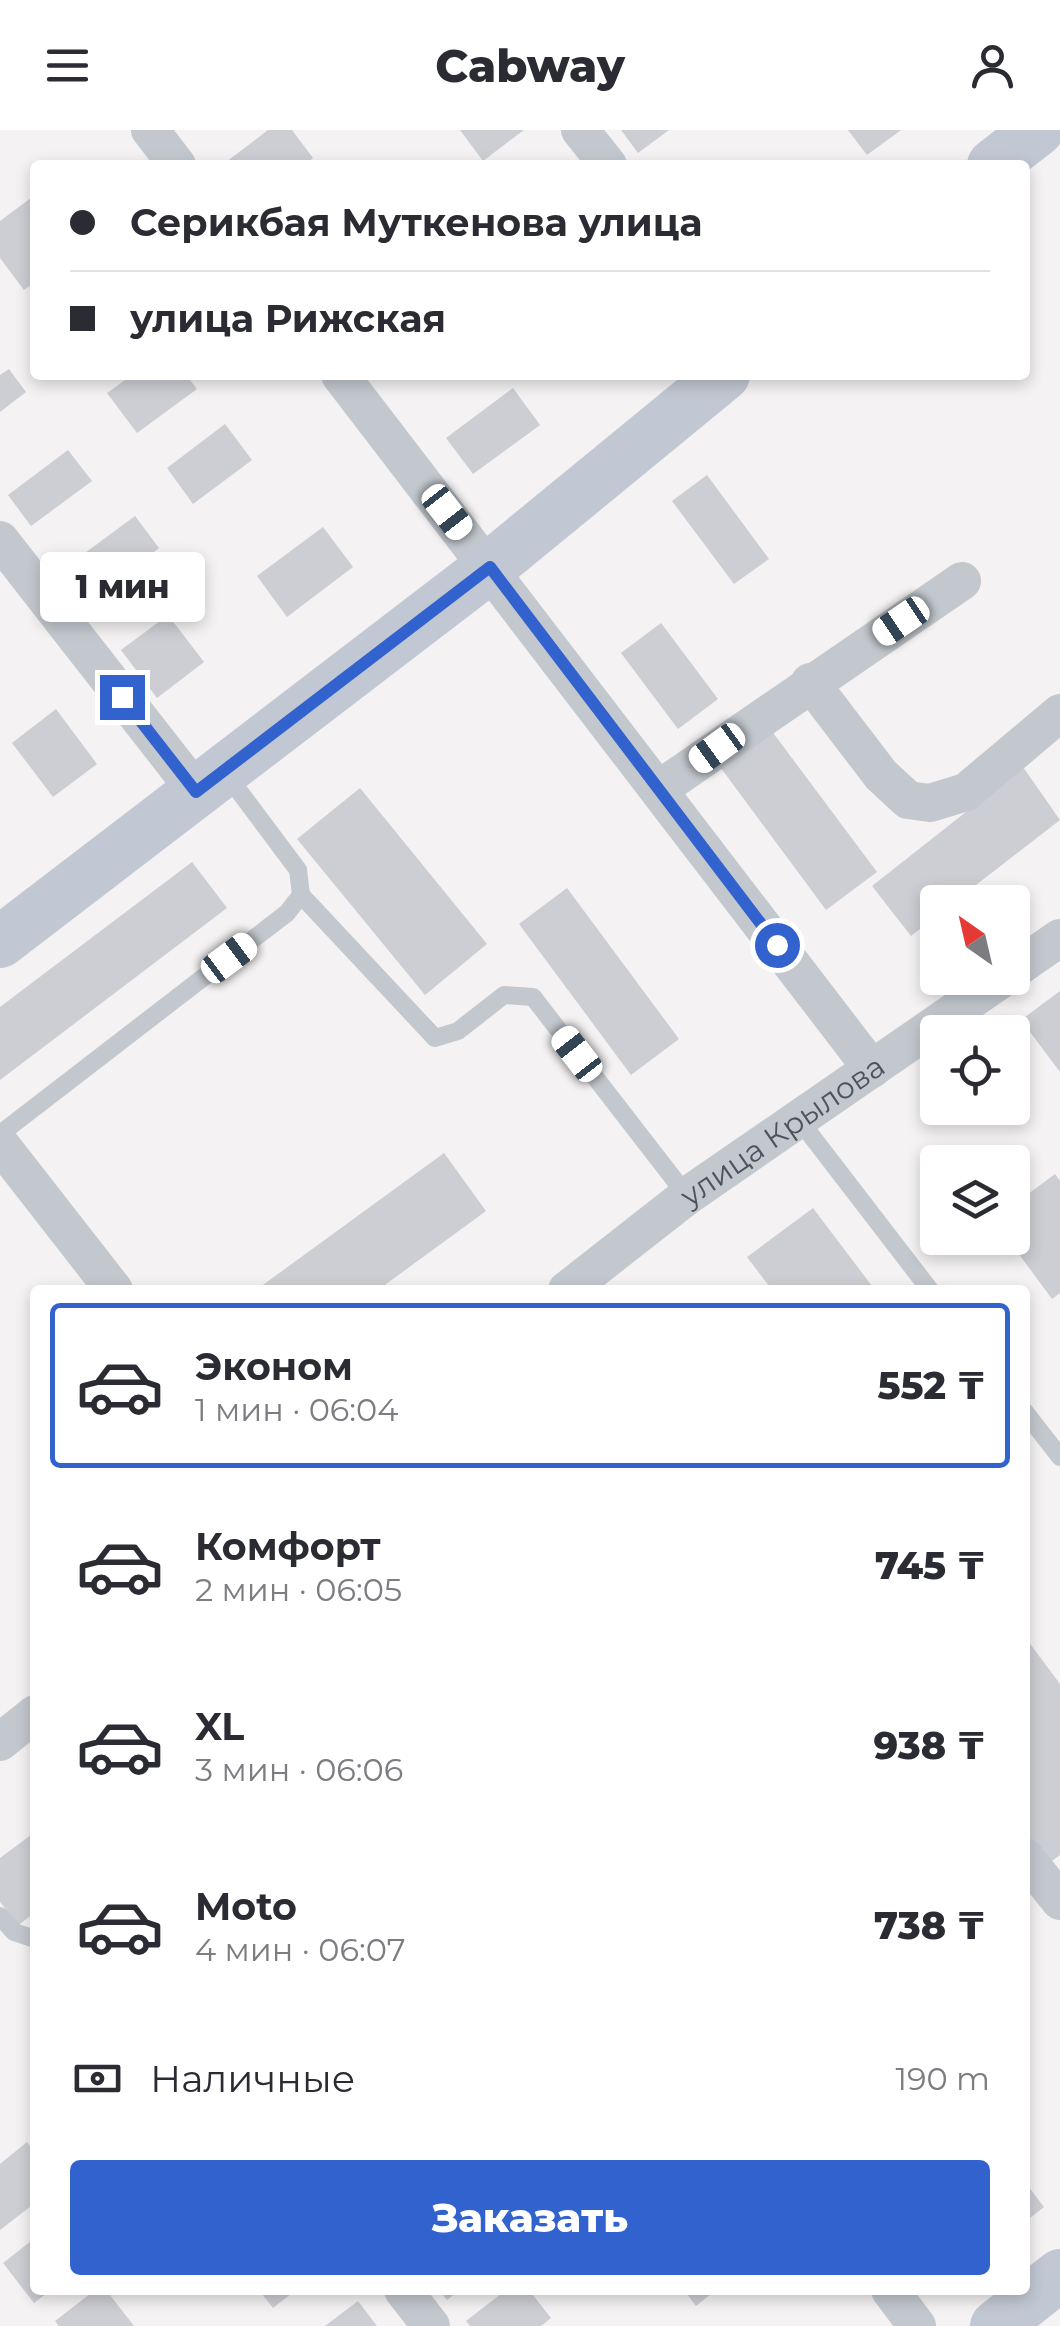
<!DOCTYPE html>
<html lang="ru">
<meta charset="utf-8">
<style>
:root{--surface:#fff;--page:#f2f2f3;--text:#2b2b33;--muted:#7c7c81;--line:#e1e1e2;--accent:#3262ce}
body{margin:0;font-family:Montserrat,sans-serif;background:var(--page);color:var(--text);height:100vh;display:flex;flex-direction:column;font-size:38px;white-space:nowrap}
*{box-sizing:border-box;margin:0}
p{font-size:32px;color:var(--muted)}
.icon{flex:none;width:55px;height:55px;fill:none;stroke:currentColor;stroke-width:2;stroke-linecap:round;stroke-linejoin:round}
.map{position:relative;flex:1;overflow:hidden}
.drawer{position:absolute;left:30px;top:1155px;width:1000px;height:1010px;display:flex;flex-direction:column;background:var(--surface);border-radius:10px;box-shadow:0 5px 15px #0003}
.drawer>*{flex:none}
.hud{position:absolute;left:30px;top:30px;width:1000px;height:220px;border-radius:10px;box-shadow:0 5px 15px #0003;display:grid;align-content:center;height:220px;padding:0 40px;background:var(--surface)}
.needle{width:65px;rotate:326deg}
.fabs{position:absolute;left:920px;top:755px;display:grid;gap:20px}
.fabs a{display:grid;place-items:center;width:110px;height:110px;border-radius:10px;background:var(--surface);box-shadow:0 5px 15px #0003;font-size:50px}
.end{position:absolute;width:45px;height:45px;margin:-22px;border:12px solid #3262ce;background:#fff;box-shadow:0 0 0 5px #fff}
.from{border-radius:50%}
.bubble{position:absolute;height:70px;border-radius:10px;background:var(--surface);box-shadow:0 5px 15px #0003;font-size:32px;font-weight:800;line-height:70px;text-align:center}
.car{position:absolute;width:30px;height:60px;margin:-30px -15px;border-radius:12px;box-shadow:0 0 8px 2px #0007;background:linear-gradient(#fff 24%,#345 0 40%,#fff 0 76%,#345 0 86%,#fff 0)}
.hud b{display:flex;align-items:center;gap:35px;height:95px;font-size:38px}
.hud b+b{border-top:2px solid var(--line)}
.hud i{width:25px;height:25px;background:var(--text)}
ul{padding:18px 0 0;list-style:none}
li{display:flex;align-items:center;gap:30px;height:165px;margin:0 20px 15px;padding:0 20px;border:5px solid transparent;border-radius:10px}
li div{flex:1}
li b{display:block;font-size:38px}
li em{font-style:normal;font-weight:800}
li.selected{border-color:var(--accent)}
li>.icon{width:90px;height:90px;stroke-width:1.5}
.pay{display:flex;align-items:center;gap:25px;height:110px;padding:0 40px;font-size:38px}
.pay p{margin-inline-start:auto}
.action{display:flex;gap:20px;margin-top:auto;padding:20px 40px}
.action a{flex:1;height:115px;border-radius:10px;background:var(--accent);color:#fff;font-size:40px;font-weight:800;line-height:115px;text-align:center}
header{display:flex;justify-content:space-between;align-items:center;height:130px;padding:0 40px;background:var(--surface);font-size:45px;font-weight:800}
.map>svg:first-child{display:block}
.building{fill:#cdced4}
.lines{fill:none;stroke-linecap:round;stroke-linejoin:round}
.lane{stroke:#c2c8ce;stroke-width:18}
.street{stroke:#c2c8ce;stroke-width:38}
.secondary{stroke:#c2c8d3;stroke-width:52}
.route{stroke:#3262ce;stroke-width:12}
.labels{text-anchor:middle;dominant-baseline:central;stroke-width:8;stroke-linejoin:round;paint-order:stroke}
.street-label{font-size:30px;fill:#4c535d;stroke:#fff}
</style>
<header><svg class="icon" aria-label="menu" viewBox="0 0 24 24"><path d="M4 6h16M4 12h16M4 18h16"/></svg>Cabway<svg class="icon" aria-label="person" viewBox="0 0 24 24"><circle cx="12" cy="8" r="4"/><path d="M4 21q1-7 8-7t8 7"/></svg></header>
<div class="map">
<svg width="1060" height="2196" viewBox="0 0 1060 2196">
<rect width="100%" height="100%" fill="#f4f2f2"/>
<!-- building -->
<g class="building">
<polygon points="268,0 292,0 313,28 304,35 222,35"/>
<polygon points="460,0 524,0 483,31"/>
<polygon points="621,0 669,0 638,23"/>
<polygon points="848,0 901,0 867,25"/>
<polygon points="35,65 35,152 24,160 0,128 0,91"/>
<polygon points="9,239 26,262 0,282 0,245"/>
<polygon points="132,245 186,245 197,259 137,303 107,263"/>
<polygon points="513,258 540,295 473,344 446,308"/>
<polygon points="225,294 252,330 193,374 167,338"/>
<polygon points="68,320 92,351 31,396 8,365"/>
<polygon points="707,345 769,429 734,454 672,371"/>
<polygon points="135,386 159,418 91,470 66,437"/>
<polygon points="323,397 353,437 287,487 257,446"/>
<polygon points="168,485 204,532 157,568 121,520"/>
<polygon points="661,493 718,569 678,599 621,523"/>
<polygon points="56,579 97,634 53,667 12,613"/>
<polygon points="765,592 877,742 826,780 715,630"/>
<polygon points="1023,637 1060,690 954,772 938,772 938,785 911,806 872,756"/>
<polygon points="360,658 487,814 425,865 297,709"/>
<polygon points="192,732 227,778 0,950 0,877"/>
<polygon points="567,758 679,909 631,945 519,794"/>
<polygon points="1060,861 1060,942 1021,890"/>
<polygon points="444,1023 486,1081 378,1160 256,1160"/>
<polygon points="1055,1044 1060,1051 1060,1163 1052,1169 1007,1108 1012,1108 1012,1076"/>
<polygon points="813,1078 875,1160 772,1160 747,1127"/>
<polygon points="1025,1507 1060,1554 1060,1725 1045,1736 1025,1710"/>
<polygon points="35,1702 35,1782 19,1795 0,1772 0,1728"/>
<polygon points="27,2012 35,2023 35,2073 0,2100 0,2034"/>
<polygon points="1025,2052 1044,2077 1025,2092"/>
<polygon points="35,2108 35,2160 51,2160 34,2173 3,2133"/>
<polygon points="95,2160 106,2160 134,2196 59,2196 55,2191"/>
<polygon points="259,2160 296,2160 273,2178"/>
<polygon points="439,2160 460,2160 447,2170"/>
<polygon points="506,2160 529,2160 551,2188 541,2196 470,2196 466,2191"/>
<polygon points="684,2160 716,2160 696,2176"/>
<polygon points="358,2171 377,2196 325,2196"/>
</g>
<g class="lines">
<!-- lane -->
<g class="lane">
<polyline points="301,765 435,908 458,901 504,865 533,867 687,1066"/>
<polyline points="800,991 930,1160"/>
<polyline points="0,1004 287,783 301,765 298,740 227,645"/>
<polyline points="1025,1282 1060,1327"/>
<polyline points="0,1786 14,1802 35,1809"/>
</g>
<!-- street -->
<g class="street">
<polyline points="150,0 177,35"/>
<polyline points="580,0 608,35"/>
<polyline points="340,245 872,939"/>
<polyline points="0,410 196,661"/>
<polyline points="810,552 881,645 908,670 930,673 966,662 1060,583"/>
<polyline points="659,659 962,451"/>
<polyline points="1012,841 1060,808"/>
<polyline points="0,1014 114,1160"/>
<path id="s1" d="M567,1160L687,1066L1003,848"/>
<polyline points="0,1612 35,1584"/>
<polyline points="1025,1727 1060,1771"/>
<polyline points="403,2160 431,2196"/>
<polyline points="890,2160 917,2196"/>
</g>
<!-- secondary -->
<g class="secondary">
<polyline points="993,35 1038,0"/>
<polyline points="0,812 490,437 724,245"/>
<polyline points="996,2196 1060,2145"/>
</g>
</g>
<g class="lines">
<!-- route -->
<polyline class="route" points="122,567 196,662 490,437 777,815"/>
</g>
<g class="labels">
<!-- street labels -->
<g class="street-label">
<text stroke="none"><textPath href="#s1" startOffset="268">улица Крылова</textPath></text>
</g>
</g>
</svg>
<div class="fabs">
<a><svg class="needle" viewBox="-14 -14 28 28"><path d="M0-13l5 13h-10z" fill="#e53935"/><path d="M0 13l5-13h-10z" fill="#7c7c81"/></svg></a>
<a><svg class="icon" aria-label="locate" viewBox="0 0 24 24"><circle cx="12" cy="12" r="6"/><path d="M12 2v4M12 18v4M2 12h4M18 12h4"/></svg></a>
<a><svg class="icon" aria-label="layers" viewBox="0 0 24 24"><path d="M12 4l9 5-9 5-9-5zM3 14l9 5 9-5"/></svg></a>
</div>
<i class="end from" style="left:777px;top:815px"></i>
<i class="end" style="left:122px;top:567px"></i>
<div class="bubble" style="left:40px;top:422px;width:165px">1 мин</div>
<i class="car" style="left:447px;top:382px;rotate:142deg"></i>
<i class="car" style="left:901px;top:491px;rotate:236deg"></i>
<i class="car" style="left:717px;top:618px;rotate:234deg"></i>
<i class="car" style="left:229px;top:828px;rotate:53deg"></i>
<i class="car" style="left:577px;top:924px;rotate:322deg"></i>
<div class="hud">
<b><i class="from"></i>Серикбая Муткенова улица</b>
<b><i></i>улица Рижская</b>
</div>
<section class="drawer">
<ul>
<li class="selected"><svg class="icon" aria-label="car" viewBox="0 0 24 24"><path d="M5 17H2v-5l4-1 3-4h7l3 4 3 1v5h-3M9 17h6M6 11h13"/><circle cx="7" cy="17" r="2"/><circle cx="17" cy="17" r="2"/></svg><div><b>Эконом</b><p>1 мин · 06:04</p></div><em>552 ₸</em></li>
<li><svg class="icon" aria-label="car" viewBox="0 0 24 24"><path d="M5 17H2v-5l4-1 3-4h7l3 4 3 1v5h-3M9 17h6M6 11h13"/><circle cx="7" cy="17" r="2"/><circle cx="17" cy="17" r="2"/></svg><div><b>Комфорт</b><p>2 мин · 06:05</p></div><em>745 ₸</em></li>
<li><svg class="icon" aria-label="car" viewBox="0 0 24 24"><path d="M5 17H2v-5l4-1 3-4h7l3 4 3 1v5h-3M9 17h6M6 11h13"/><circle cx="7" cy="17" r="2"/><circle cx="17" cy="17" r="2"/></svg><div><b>XL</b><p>3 мин · 06:06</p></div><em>938 ₸</em></li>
<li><svg class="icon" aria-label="car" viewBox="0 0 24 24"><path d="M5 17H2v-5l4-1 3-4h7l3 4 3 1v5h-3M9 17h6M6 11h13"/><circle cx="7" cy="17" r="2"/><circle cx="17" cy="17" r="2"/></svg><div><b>Moto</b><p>4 мин · 06:07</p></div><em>738 ₸</em></li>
</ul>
<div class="pay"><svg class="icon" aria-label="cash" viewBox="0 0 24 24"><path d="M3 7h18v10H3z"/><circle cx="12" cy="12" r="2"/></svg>Наличные<p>190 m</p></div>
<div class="action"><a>Заказать</a></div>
</section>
</div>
